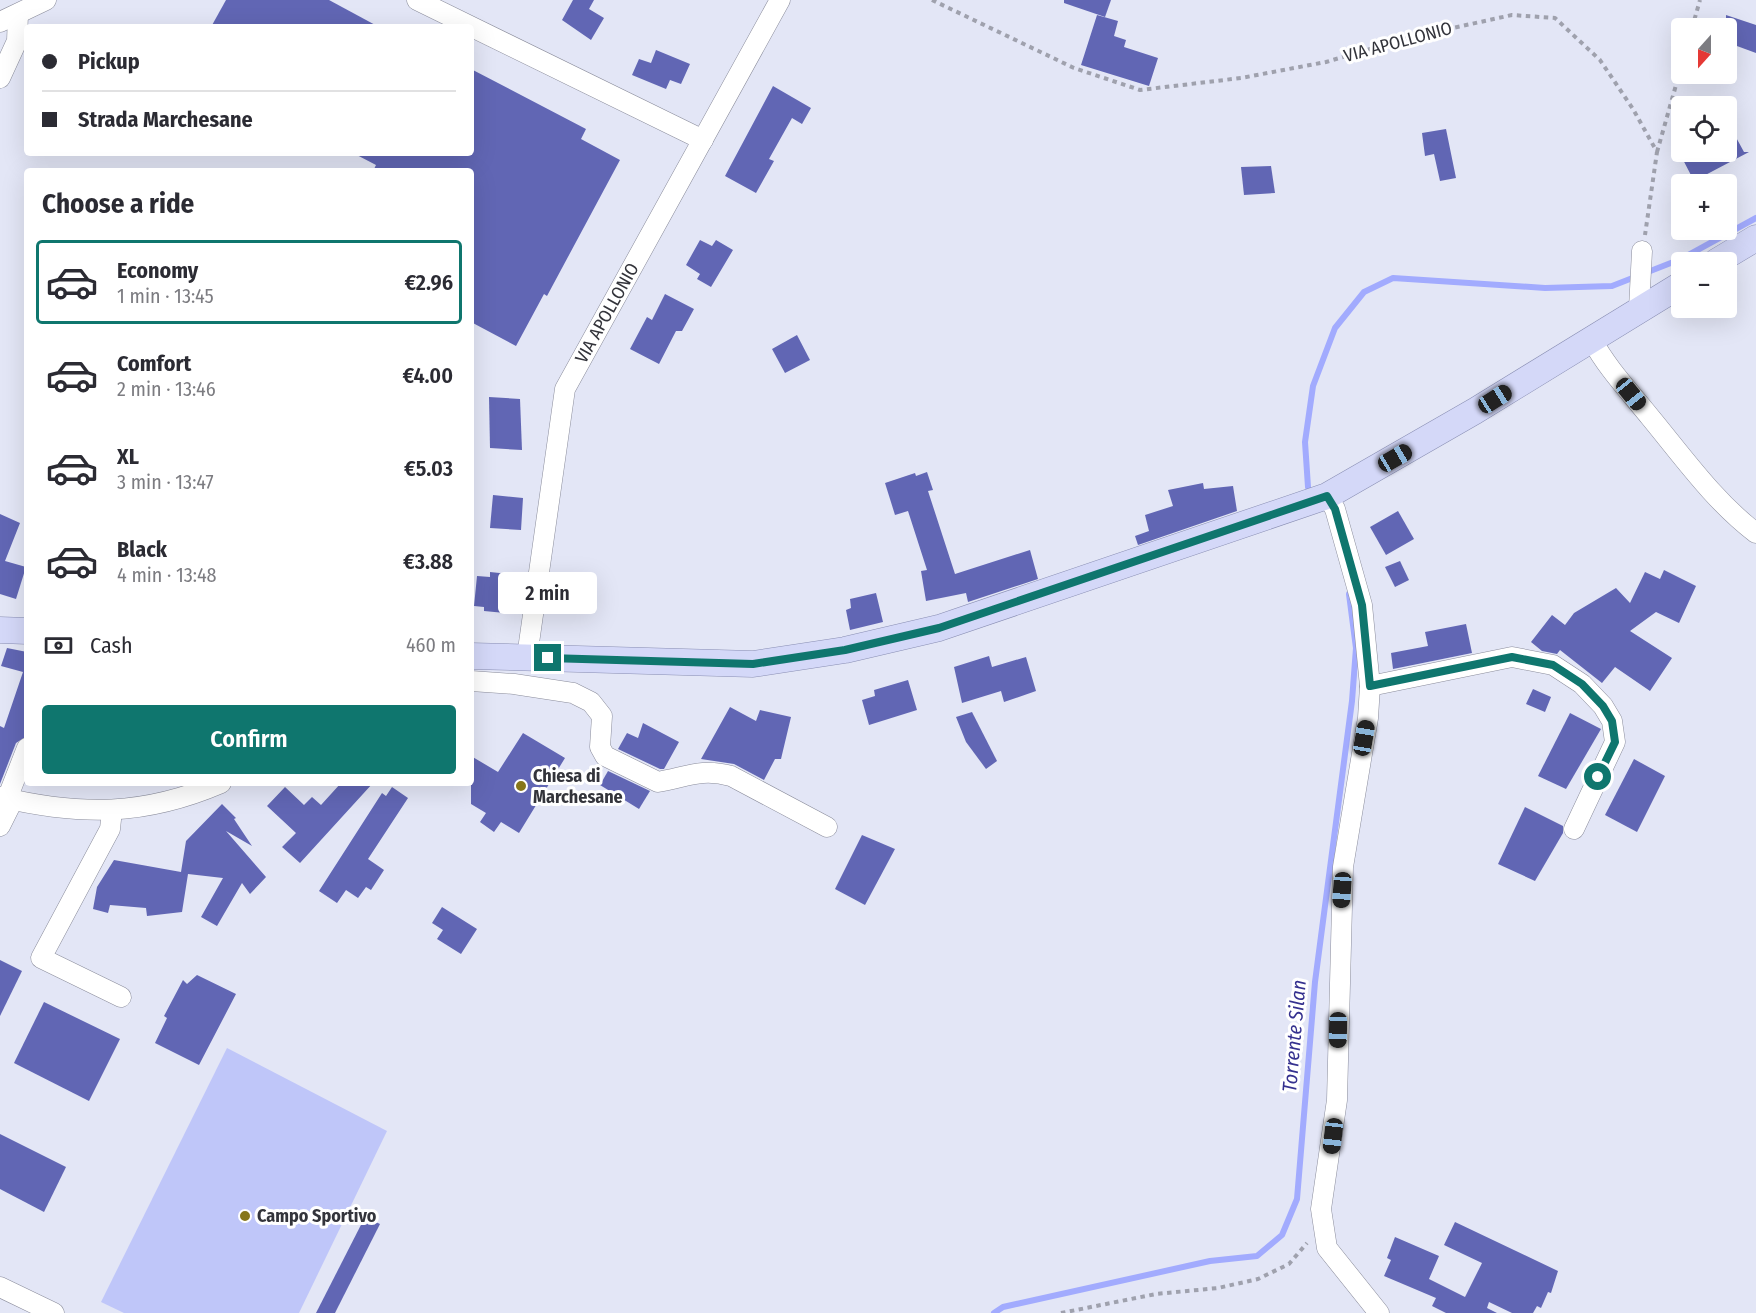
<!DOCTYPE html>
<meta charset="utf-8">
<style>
:root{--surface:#fff;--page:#f2f2f3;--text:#2b2b33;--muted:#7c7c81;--line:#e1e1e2;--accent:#0f766e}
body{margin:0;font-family:"Fira Sans Condensed",sans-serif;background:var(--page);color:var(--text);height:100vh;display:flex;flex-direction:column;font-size:22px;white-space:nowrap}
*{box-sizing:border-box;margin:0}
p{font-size:20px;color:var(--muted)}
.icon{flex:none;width:33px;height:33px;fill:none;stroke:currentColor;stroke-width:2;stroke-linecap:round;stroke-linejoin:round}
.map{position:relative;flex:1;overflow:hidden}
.side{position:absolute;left:24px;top:168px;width:450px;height:618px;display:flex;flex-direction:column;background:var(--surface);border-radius:6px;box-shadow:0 6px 24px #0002}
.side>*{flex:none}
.banner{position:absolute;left:24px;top:24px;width:450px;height:132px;border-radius:6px;box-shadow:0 6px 24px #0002;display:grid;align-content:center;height:132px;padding:0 18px;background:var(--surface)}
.needle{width:39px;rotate:201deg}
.fabs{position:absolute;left:1671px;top:18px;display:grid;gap:12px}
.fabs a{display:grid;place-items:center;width:66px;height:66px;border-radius:6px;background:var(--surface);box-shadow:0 6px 24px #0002;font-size:30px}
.end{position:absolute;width:27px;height:27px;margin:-14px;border:8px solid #0f766e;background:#fff;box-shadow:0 0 0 3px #fff}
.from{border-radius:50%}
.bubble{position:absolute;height:42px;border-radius:6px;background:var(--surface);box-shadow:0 6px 24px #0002;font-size:20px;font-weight:600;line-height:42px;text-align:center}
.car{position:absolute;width:18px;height:36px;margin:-18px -9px;border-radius:8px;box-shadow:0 0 4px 2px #0007;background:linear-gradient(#222 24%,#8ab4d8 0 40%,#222 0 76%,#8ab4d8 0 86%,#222 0)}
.banner b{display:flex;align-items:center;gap:21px;height:57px;font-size:22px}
.banner b+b{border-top:2px solid var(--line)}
.banner i{width:15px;height:15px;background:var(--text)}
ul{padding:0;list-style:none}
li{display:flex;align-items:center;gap:18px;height:84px;margin:0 12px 9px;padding:0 6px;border:3px solid transparent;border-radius:6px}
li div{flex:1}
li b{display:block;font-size:22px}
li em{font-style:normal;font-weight:600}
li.active{border-color:var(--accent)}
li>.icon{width:54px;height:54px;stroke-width:1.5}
h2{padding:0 18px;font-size:27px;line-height:72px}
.pay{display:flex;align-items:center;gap:15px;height:66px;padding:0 18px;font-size:22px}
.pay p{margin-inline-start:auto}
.button{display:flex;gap:12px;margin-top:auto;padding:12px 18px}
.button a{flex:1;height:69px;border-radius:6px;background:var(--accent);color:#fff;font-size:24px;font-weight:600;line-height:69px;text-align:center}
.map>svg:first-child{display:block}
.green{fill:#bfc6f9}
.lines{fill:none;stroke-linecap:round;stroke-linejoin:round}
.stream{stroke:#a2abfe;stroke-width:6}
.building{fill:#6166b4}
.minor-casing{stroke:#8a8c9b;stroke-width:21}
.major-casing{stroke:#898eb3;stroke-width:27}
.path{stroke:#9fa1ad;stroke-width:4;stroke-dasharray:4.5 4.5;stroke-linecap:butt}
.minor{stroke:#fff;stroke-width:20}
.major{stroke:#d4d8f8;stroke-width:26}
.route{stroke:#0f766e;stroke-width:8}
.poi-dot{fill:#867619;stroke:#fff;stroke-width:2}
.labels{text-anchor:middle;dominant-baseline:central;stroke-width:6;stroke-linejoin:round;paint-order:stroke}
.street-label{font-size:18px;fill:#33343b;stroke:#fff}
.poi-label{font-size:18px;font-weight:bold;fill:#33343b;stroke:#fff;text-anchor:start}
.water-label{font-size:20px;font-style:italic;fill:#35318f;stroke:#fff}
</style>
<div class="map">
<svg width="1756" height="1313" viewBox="0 0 1756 1313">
<rect width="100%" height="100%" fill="#e3e6f6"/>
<!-- green -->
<polygon class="green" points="227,1048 387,1131 299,1313 124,1313 101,1302"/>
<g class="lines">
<!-- stream -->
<g class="stream">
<polyline points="1308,487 1305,442 1313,386 1335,328 1364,292 1393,278 1545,288 1612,286 1681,259 1756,218"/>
<polyline points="994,1313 1003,1307 1210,1261 1257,1256 1282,1235 1297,1199 1315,982 1352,701 1356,648 1349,594"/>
</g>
</g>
<!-- building -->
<g class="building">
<polygon points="226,0 329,0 379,27 211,27"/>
<polygon points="573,0 594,0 589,9 604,18 591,40 562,20"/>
<polygon points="1064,0 1111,0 1105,17 1064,3"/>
<polygon points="1097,15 1118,21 1114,36 1126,40 1124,47 1158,58 1149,86 1081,65"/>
<polygon points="1726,15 1756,25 1756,53 1726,42"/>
<polygon points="656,50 690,64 681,84 670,80 666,89 632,75 639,59 651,63"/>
<polygon points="471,69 586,129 581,139 620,160 547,296 544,294 516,346 471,322 471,171 373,171 376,165 353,153 471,153"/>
<polygon points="773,86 811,108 802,124 792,118 769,159 774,161 756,193 725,176"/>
<polygon points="1726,119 1744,152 1749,152 1694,181 1679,152 1726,152"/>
<polygon points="1446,129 1456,178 1440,181 1434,154 1425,156 1422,133"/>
<polygon points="1271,166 1275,193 1244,195 1241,167"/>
<polygon points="700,240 712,246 716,240 733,250 711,287 697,279 700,274 686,265"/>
<polygon points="665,294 694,309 682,331 676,331 659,364 630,349 647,317 652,320"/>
<polygon points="797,335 810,360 785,373 772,349"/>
<polygon points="489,397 520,399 522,450 490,448"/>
<polygon points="927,472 933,490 928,491 955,574 1030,550 1038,579 968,602 966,593 926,601 921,571 927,570 908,511 895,515 885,483 915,473 916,476"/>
<polygon points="1203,483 1204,489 1233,486 1237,511 1138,545 1135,536 1149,531 1145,515 1173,506 1168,490"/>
<polygon points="493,495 523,498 521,530 490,528"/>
<polygon points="1398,511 1414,539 1386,555 1370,527"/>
<polygon points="0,514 20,523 5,561 26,567 16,599 0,594"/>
<polygon points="1400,561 1409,580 1395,587 1385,567"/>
<polygon points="1664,570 1696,586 1679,623 1656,612 1630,631 1672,658 1650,691 1615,667 1602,683 1560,650 1557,654 1542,651 1531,642 1552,615 1565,625 1574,613 1616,588 1630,603 1645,572 1660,579"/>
<polygon points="490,572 509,574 505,613 484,611 484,607 474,606 477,576 490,577"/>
<polygon points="876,593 883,622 850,630 846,610 851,608 850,599"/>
<polygon points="1466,624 1472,653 1393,669 1391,653 1428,646 1425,632"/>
<polygon points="7,648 27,652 27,736 16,743 0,784 0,726 4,728 23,672 1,666"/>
<polygon points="989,656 992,667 1026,657 1036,691 1004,702 1001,691 962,703 954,667"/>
<polygon points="908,680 917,710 869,725 862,700 875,696 874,690"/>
<polygon points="1533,689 1551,697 1545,712 1526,704"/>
<polygon points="730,707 756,721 760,710 791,717 781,759 775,759 764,780 734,764 701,759"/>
<polygon points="972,712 997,761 986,769 966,742 956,717"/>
<polygon points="1570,713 1601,729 1566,789 1538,776"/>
<polygon points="643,723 679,742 664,769 660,769 618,749 627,733 638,738"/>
<polygon points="523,733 565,758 519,833 501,822 494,832 480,822 486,813 471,804 471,756 498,772"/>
<polygon points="1634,759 1665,776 1637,832 1605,815"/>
<polygon points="608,771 650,791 639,809 600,785"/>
<polygon points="341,783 373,783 300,863 282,847 296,833 267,806 285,787 304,805 312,797 321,805"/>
<polygon points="392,787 408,798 368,859 384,870 371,890 366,887 358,898 346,890 337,903 319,891 382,793 386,796"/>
<polygon points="222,804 236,818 234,819 252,846 226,831 266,877 250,894 242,883 217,926 201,917 223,878 188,874 182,912 147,916 146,908 110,905 108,913 93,909 97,887 114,860 181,872 186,841"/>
<polygon points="1525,807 1563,826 1563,833 1535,881 1498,864"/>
<polygon points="862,835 895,849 865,905 835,889"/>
<polygon points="442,907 477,929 461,954 437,939 443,930 432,923"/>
<polygon points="0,960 22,971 0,1016"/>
<polygon points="197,975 236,994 199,1065 155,1043 167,1018 164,1016 183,980 187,984"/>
<polygon points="44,1002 120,1039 89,1101 14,1063"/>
<polygon points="0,1134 66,1167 44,1212 0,1189"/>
<polygon points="365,1217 380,1224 335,1313 316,1313"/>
<polygon points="1455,1222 1558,1271 1551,1293 1548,1292 1541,1308 1537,1306 1533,1313 1512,1313 1489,1302 1487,1308 1497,1313 1446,1313 1432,1306 1436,1298 1384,1276 1391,1260 1387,1258 1395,1237 1439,1256 1429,1279 1465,1297 1482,1263 1444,1245"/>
</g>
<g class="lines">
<!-- minor casing -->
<g class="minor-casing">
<g id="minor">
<polyline points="417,0 703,140"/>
<polyline points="0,22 46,0"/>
<polyline points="0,78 17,41 18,14"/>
<polyline points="1639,309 1642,251"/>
<path d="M1592,340C1607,368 1630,392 1650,417C1683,457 1715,502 1756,533"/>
<polyline points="1327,496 1335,509 1362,605 1370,686 1368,718 1343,867 1337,1100 1321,1209 1327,1248 1379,1313"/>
<polyline points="527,657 565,389 780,0"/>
<path d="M471,681L514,684L573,693L591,702L602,716L600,747L605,756L658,782C687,777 701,768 731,776L827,827"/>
<polyline points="1370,686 1512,657 1553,665 1582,684 1603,706 1612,721 1615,742 1574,829"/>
<path d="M0,797C81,816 144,816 221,783"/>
<polyline points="7,799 27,748"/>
<polyline points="112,810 110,829 41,958 121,997"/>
<polyline points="0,826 13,800"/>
<polyline points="0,1287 54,1313"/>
</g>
</g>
<!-- major casing -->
<g class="major-casing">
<g id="major">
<polyline points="1716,262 1756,238"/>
<polyline points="0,630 27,631"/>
<polyline points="471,656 753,664 845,650 939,628 1327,496 1475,411 1682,284"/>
</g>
</g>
<!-- path -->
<g class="path">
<polyline points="932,0 1074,68 1140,90 1241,78 1326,62 1407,38 1512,15 1555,18 1600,60 1633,109 1657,152 1645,235"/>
<polyline points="1692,28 1700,0"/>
<polyline points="1657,152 1682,64"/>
<polyline points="1061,1313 1156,1294 1218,1288 1258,1279 1289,1264 1307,1243"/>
</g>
<!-- minor -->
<use href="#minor" class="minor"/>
<!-- major -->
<use href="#major" class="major"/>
</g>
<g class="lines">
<!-- route -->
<polyline class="route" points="548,658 753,664 845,650 939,628 1327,496 1335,509 1362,605 1370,686 1512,657 1553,665 1582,684 1603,706 1612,721 1615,742 1598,777"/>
</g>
<!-- markers -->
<g class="poi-dot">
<circle cx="521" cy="786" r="6"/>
<circle cx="245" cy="1216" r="6"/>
</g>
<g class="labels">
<!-- street labels -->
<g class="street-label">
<text transform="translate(1398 42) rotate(-15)">VIA APOLLONIO</text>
<text transform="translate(607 313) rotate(-61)">VIA APOLLONIO</text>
</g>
<!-- poi labels -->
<g class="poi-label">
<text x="533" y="776">Chiesa di<tspan x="533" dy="21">Marchesane</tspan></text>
<text x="257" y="1216">Campo Sportivo</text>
</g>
<!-- water labels -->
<g class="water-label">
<text transform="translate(1294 1036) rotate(-85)">Torrente Silan</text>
</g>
</g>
</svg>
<div class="fabs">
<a><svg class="needle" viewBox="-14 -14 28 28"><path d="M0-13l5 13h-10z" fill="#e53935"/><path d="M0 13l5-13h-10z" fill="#7c7c81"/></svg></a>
<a><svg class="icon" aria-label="locate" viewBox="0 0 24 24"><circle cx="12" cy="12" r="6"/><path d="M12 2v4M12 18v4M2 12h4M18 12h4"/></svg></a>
<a>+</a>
<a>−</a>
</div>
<i class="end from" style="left:1598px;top:777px"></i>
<i class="end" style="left:548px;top:658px"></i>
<div class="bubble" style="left:498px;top:572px;width:99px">2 min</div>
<i class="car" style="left:1631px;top:394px;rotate:141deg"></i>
<i class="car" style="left:1495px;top:399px;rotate:58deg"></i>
<i class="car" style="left:1395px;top:458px;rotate:60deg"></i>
<i class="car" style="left:1364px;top:738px;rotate:10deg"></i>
<i class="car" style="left:1342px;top:890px;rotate:184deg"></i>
<i class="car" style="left:1338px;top:1030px;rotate:181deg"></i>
<i class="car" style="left:1333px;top:1136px;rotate:187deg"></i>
<div class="banner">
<b><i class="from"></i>Pickup</b>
<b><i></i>Strada Marchesane</b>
</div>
<section class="side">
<h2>Choose a ride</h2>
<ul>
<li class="active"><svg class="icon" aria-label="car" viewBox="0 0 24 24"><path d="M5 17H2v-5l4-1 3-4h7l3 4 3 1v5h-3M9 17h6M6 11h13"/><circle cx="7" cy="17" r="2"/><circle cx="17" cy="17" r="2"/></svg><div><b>Economy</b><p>1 min · 13:45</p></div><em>€2.96</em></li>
<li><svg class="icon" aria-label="car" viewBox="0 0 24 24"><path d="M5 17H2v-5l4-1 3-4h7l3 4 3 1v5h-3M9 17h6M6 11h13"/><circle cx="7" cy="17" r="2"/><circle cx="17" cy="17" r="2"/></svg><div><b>Comfort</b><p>2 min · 13:46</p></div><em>€4.00</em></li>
<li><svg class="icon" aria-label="car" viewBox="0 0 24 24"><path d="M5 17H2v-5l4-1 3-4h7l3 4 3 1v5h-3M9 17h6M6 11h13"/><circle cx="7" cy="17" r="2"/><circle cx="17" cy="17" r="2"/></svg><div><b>XL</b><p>3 min · 13:47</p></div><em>€5.03</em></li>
<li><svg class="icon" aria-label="car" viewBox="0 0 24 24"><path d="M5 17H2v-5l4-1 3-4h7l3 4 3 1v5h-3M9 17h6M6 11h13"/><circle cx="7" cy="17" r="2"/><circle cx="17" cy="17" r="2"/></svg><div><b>Black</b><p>4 min · 13:48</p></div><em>€3.88</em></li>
</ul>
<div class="pay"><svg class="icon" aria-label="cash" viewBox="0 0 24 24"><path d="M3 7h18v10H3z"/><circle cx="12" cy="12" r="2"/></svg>Cash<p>460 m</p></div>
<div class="button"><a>Confirm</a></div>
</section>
</div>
